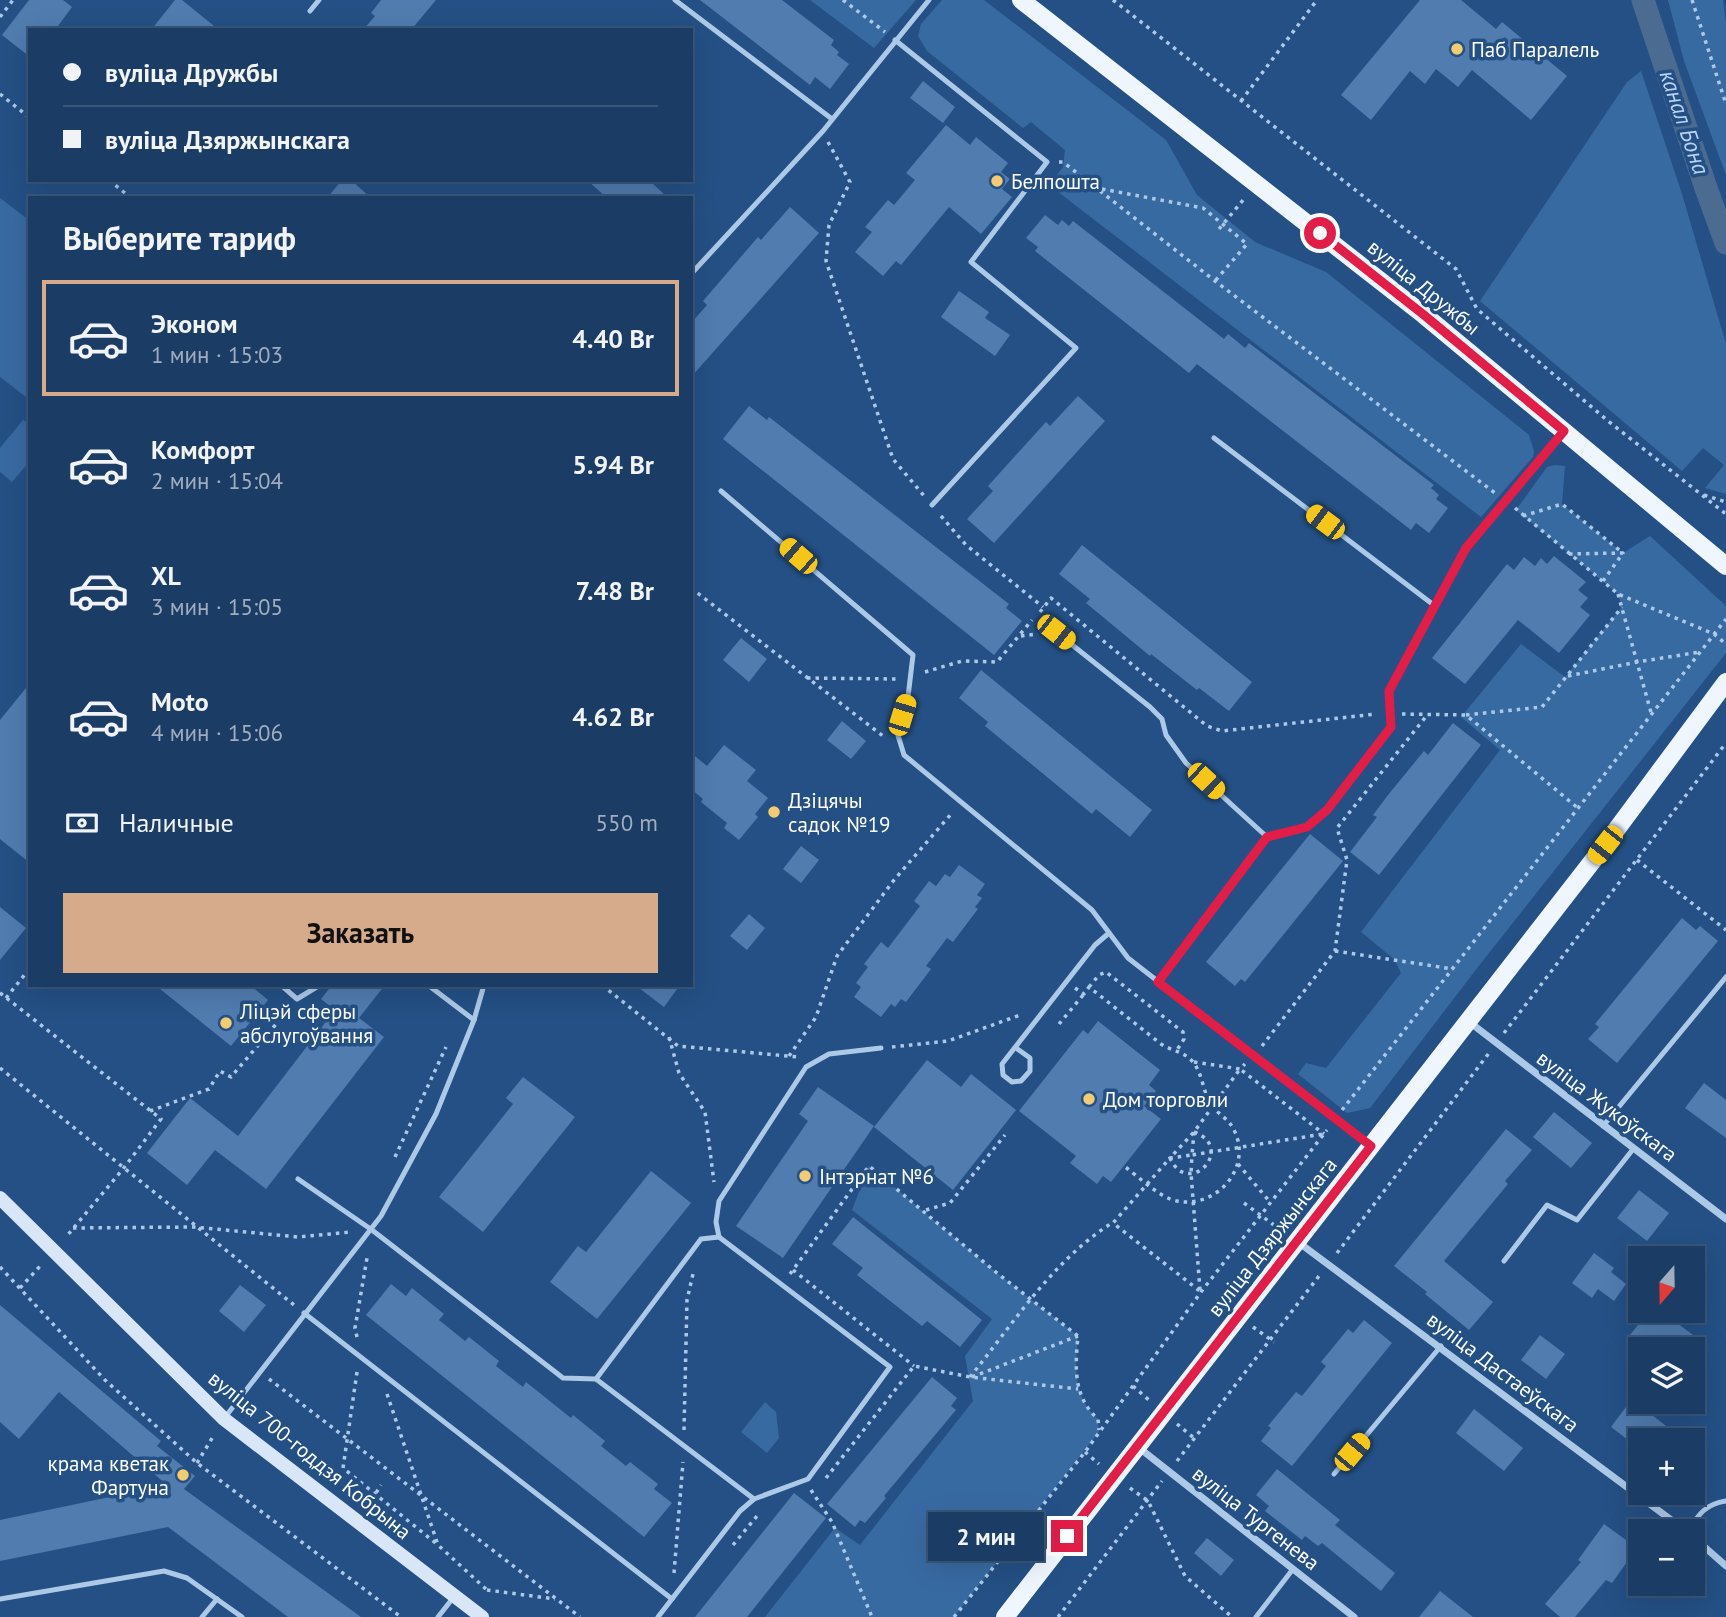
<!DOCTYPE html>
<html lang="ru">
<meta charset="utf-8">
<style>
:root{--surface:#1b3c64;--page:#28476d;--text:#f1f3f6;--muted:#a0adbf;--line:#395678;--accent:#d6ab8b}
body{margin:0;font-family:"PT Sans",sans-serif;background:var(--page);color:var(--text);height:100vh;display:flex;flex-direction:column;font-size:26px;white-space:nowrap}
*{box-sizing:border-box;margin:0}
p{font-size:23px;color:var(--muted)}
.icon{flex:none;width:38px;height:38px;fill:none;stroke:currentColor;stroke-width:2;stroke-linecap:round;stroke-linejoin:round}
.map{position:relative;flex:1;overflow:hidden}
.drawer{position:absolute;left:28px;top:196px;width:665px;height:791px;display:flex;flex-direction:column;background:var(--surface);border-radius:0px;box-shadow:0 7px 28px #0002,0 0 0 2px var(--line)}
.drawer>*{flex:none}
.guide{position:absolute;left:28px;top:28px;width:665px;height:154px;border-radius:0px;box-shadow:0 7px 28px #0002,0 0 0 2px var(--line);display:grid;align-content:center;height:154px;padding:0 35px;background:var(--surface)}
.needle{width:46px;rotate:200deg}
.fabs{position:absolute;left:1628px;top:1246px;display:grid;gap:14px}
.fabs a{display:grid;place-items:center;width:77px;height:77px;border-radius:0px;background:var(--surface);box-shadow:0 7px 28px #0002,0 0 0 2px var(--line);font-size:35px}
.end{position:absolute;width:32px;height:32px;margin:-16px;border:9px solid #e11d48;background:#fff;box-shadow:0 0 0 4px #fff}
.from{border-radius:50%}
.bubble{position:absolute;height:49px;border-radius:0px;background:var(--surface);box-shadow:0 7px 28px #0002,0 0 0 2px var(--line);font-size:23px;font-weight:600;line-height:49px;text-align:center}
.car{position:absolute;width:21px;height:42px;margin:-21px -10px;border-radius:9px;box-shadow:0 0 5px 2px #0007;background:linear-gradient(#f5c518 24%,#345 0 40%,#f5c518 0 76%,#345 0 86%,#f5c518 0)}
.guide b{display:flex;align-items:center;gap:24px;height:66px;font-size:26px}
.guide b+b{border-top:2px solid var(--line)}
.guide i{width:18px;height:18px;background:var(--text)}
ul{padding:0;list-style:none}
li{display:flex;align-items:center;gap:21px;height:116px;margin:0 14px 10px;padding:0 21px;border:4px solid transparent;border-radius:0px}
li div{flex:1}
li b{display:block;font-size:26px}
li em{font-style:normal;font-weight:600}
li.active{border-color:var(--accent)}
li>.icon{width:63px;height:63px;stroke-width:1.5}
h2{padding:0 35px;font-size:32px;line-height:84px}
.pay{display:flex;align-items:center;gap:18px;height:77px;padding:0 35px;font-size:26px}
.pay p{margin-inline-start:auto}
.cta{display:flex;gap:14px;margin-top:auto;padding:14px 35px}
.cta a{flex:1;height:80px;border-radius:0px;background:var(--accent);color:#111;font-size:28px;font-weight:600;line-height:80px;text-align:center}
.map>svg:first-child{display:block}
.green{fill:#386aa2}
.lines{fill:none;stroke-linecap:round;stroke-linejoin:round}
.canal{stroke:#4b6b91;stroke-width:23}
.building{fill:#507caf}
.path{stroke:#adc9e8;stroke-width:3.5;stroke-dasharray:3.5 5;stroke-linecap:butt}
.lane{stroke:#adc9e8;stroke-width:5}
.street{stroke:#adc9e8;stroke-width:7}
.secondary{stroke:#d8e6f7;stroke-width:14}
.primary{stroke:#f0f6fe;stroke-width:18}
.route{stroke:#e11d48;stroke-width:9}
.poi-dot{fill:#f3cb71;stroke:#245085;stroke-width:2.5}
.labels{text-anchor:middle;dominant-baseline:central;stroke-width:7;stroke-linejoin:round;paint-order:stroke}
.poi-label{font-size:21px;fill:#fff;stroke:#245085;text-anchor:start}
.street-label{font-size:21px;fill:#fff;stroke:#245085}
.water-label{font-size:23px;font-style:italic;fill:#b9d3f0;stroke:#245085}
</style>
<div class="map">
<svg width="1726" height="1617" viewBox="0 0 1726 1617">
<rect width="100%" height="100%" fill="#245085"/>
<!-- green -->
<g class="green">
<polygon points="810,0 916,0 874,48"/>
<polygon points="942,0 984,0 1166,140 1197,195 1255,242 1326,272 1529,435 1534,451 1533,457 1481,517 1049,185 1063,167 1065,150 1031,122 1023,128 927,51 918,36 921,24"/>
<polygon points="1668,0 1723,0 1726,24 1726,175 1684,61"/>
<polygon points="1641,71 1682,194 1726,344 1726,494 1705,488 1724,465 1703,448 1682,471 1480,301 1627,82"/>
<polygon points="0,198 30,221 30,400 0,377"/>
<polygon points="23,420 30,425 30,461 12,482 0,472 0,448"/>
<polygon points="1555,465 1565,466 1562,504 1623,553 1650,536 1726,606 1726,653 1478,967 1370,1108 1347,1113 1298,1074 1306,1063 1326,1068 1401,973 1395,960 1361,932 1500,750 1461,717 1521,644 1565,677 1622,607 1618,594 1516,510 1547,467"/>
<path d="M869,1166L997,1273L1078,1336C1075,1367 1073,1397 1098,1419L1099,1432L954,1617H765L835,1528L860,1545L973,1401L965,1356L992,1319L852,1210Z"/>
<polygon points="765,1402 776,1412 779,1438 767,1453 741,1432"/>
</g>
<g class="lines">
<!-- canal -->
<polyline class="canal" points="1643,0 1706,188 1726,243"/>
</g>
<!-- building -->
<g class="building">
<polygon points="29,0 63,0 72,7 55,30 30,30 30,57 2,35"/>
<polygon points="175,0 182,0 219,30 151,30"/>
<polygon points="381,0 436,0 411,30 363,30 375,16 371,13"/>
<polygon points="700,0 782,0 834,40 831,45 839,52 837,55 849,64 830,89 815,77 810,85"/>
<polygon points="1420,0 1461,0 1496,29 1502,22 1567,76 1531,120 1472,70 1458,87 1436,69 1425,84 1410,71 1371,120 1341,95"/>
<polygon points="923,81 955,107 943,123 910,98"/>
<polygon points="946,125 970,145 976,137 1008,163 1001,172 1010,179 1002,189 1012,197 981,234 949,207 901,265 896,261 883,276 855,252 872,232 865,227 888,200 894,205 915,180 906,173"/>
<polygon points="342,180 351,180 371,198 327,198"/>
<polygon points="587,180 649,180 668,198 607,198"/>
<polygon points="790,207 819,233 691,377 691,323 707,305 703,301 758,237 761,240"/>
<polygon points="1045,215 1058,225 1062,220 1069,226 1073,221 1224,339 1228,334 1245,348 1249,343 1434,485 1431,488 1439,495 1436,499 1448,508 1429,533 1416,523 1411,530 1197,364 1189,373 1035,251 1038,247 1026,238"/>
<polygon points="959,291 989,312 985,318 1010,335 995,356 941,317"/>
<polygon points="1078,396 1105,421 994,543 967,519 993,491 988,486 1026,444 1046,422 1050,426"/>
<polygon points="749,406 767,420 769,417 1009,604 1006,608 1022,621 994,655 723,439"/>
<polygon points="1082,545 1252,682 1229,711 1199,688 1197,690 1151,654 1150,656 1086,603 1090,599 1059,574"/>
<polygon points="1554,556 1586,582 1578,590 1588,598 1580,607 1590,615 1559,653 1518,620 1465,684 1432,658 1507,564 1514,570 1524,557 1535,566 1541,558 1547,564"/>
<polygon points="741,638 767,659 749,682 723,660"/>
<polygon points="981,670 1152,810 1130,837 1096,809 1092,814 985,726 988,722 959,698"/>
<polygon points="30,683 30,863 0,839 0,720"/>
<polygon points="842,721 866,741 851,759 827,740"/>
<polygon points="1453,723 1481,745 1379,875 1350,852 1377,817 1373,815 1388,795 1424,751 1428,755"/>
<polygon points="724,745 756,770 747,781 768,798 755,814 758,817 739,840 724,828 727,823 701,802 703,799 691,789 691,753 707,766"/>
<polygon points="1310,834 1343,861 1245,982 1241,979 1235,986 1206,962"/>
<polygon points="801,846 819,860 801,883 783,869"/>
<polygon points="959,865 985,884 977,895 982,898 975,907 978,909 953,942 947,938 926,966 931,969 906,1002 901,999 895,1007 891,1004 881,1017 854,997 861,987 856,983 868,967 864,964 881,942 888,948 920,906 914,901 929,881 936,886 945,874 950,877"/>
<polygon points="0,907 26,928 0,960"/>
<polygon points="749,914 765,928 747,950 730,936"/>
<polygon points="1682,918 1696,930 1700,926 1718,941 1617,1063 1588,1039 1599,1027 1595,1024"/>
<polygon points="155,985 250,985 268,1000 231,1046"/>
<polygon points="332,985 385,985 359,1018 384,1037 266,1189 215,1150 187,1185 147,1153 190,1098 238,1136 335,1010 321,999"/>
<polygon points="635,985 680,985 664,1007"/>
<polygon points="1098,1021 1160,1070 1149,1085 1156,1091 1144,1106 1161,1119 1111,1182 1103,1176 1097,1184 1070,1163 1076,1156 1019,1111 1083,1030 1088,1034"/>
<polygon points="927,1060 961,1087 971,1074 1016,1110 953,1190 874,1127"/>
<polygon points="523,1077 575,1117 483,1232 439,1197 513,1104 506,1098"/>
<polygon points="1704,1083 1726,1100 1726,1138 1685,1108"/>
<polygon points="818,1087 874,1126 783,1258 736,1226 808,1121 799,1114"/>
<polygon points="1554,1112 1592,1143 1571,1168 1533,1137"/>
<polygon points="1506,1129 1532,1150 1505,1181 1508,1184 1444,1261 1493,1302 1469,1330 1425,1294 1427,1292 1394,1266"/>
<polygon points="651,1171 691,1203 597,1319 550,1282 578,1246 586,1252"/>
<polygon points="1639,1190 1669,1213 1647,1241 1617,1218"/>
<polygon points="853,1217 982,1320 960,1347 927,1321 922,1326 857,1275 863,1268 832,1244"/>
<polygon points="1594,1253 1614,1268 1611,1272 1626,1284 1614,1301 1598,1289 1592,1298 1572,1283"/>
<polygon points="391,1284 406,1296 412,1288 444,1314 439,1320 465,1341 469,1337 499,1361 496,1366 523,1387 526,1382 571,1418 573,1415 605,1441 601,1446 626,1466 630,1462 658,1484 654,1489 672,1503 644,1537 366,1315"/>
<polygon points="240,1285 266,1305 244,1332 219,1311"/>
<polygon points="0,1305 161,1441 157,1446 195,1476 184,1489 361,1617 288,1617 168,1527 0,1561 0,1520 167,1485 59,1392 19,1439 0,1422"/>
<polygon points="1649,1311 1661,1311 1697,1338 1688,1349 1638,1349 1626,1340"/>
<polygon points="1364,1320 1392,1343 1292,1466 1261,1441 1271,1428 1268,1426 1296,1392 1302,1396 1326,1366 1321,1362 1348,1329 1353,1333"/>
<polygon points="1540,1335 1565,1354 1546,1379 1521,1360"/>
<polygon points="932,1377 957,1398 951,1406 956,1410 884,1496 886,1498 865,1523 860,1520 855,1527 827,1504"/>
<polygon points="1632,1399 1666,1426 1655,1440 1640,1440 1640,1449 1611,1427"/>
<polygon points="1474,1409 1523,1448 1504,1471 1456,1433"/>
<polygon points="1277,1469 1340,1520 1335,1525 1395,1573 1381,1591 1322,1543 1318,1546 1305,1536 1302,1540 1265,1511 1269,1506 1256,1495"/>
<polygon points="794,1493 826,1518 747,1617 695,1617"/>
<polygon points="1604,1524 1637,1548 1612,1583 1606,1580 1575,1617 1560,1617 1545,1604 1581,1562 1578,1560"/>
<polygon points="1207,1538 1234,1560 1221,1576 1194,1553"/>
<polygon points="1440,1591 1473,1617 1419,1617"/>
</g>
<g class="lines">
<!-- path -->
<g class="path">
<polyline points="843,0 885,32"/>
<polyline points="1113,0 1456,269 1477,309 1608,421 1726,514"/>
<polyline points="1692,0 1726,104"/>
<polyline points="0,17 13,0"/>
<polyline points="0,94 30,118"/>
<polyline points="1241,101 1317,0"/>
<polyline points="828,142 850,182 829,225 826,261 893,459 925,497"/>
<polyline points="1059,162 1063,162 1215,281 1495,493"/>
<polyline points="109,180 131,198"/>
<polyline points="1102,189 1203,208 1247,244 1215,281"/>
<polyline points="1219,229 1244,199"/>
<polyline points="1704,495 1726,502"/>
<polyline points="1515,508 1618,594 1714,634 1726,644"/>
<polyline points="941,516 966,545 1043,607"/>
<polyline points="1523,516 1562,504 1623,553"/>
<polyline points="1569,554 1623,553 1603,581"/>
<polyline points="691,588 883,736"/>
<polyline points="1618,594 1652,716"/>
<polyline points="1040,612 1051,598 1207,726 1222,731 1376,714"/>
<polyline points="1021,636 1038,634"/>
<polyline points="925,672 962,661 997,662 1032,620"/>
<polyline points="1568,676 1637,662 1700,652"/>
<polyline points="807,678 897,679"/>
<polyline points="1402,714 1466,715 1579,809"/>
<polyline points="1466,715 1542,707 1622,607"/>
<polyline points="1637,860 1726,930"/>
<polyline points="1335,951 1453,969"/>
<polyline points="602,985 678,1046 799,1057"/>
<polyline points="1089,987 1099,975 1106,972 1183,1032 1184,1039 1177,1050"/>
<path d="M1075,988L1084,994L1089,987L1161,1044C1172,1051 1185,1052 1193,1062C1203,1074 1203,1094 1212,1106C1219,1115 1229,1119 1234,1130C1253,1167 1217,1209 1177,1201C1160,1198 1139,1177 1124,1166"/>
<polyline points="0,993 161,1119 123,1169 66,1237"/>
<polyline points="6,998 30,968"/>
<polyline points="1059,1024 1084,994"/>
<polyline points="1504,1033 1726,743"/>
<polyline points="669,1037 679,1073 705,1112 714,1182"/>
<polyline points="1262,1046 1335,951 1347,860 1337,828 1428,714"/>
<polyline points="892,1047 948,1041 1023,1014"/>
<polyline points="789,1056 816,1017 837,956 894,880 952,813"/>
<polyline points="1194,1062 1240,1069 1245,1064"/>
<polyline points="0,1068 294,1305"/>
<polyline points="1342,1110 1726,619"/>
<polyline points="150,1111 209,1089 220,1071 231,1077 289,1009"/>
<path d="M1194,1132C1237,1148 1188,1199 1170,1158L1194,1132L1240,1069L1324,1134"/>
<polyline points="1194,1132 1192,1155 1170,1158 1113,1223 1201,1292"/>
<polyline points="395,1157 446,1047"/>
<polyline points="1238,1164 1270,1202"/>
<polyline points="1244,1203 1282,1231"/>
<polyline points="926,1210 950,1203 1005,1135"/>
<polyline points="73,1228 194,1227 298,1237 351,1232"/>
<polyline points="1337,1253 1489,1053"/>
<polyline points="0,1267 105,1380 197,1463 401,1617"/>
<polyline points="793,1270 914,1366"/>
<path d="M790,1274L869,1166L997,1273L1078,1336C1075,1367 1073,1397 1098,1419L1099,1430"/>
<polyline points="20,1288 42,1264"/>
<polyline points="1200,1290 1191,1173 1192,1155 1323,1134"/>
<polyline points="1253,1327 1274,1342"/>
<polyline points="357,1337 355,1328 367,1258"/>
<polyline points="357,1372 343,1468 438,1545"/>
<path d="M970,1377C1013,1324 1053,1260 1112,1223"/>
<polyline points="972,1377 1078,1336"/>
<polyline points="269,1379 580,1617"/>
<polyline points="1133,1386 1150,1401"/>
<polyline points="387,1394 438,1545 487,1590"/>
<polyline points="1177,1424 1194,1438"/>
<polyline points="684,1430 687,1300 693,1274"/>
<polyline points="1085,1452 1099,1464"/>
<polyline points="1177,1461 1319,1276"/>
<polyline points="197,1463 214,1435"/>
<polyline points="826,1478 914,1366 970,1377 1078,1389"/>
<polyline points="1130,1488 1148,1501 1185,1576 1232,1617"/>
<polyline points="811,1490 832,1522 872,1617"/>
<polyline points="367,1507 381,1485"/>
<polyline points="733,1545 757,1516"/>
<polyline points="674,1573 683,1462"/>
<polyline points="487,1590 555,1599"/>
<polyline points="954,1617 1085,1452 1201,1292 1327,1130"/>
<polyline points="1058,1617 1162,1481"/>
</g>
<!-- lane -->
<g class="lane">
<polyline points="675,0 832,119"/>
<polyline points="310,11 319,0"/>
<polyline points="895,40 1047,162 971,262 1076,348 932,505"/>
<polyline points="691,274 823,131 929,0"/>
<polyline points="1214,438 1435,606"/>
<polyline points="721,491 913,655 908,697 897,732 904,755 1092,910 1128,958 1368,1145"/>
<polyline points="1046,624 1150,707 1162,719 1166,735 1186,763 1267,837"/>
<polyline points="1158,982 1267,837 1307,827 1327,810 1391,727 1389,691 1466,549 1562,434"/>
<polyline points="281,985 297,999 320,985"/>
<polyline points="428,985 474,1020"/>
<polyline points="1016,1048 1030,1058 1030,1071 1021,1081 1012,1082 1003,1075 1002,1064 1095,945 1109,933"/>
<polyline points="1603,1126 1726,977"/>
<polyline points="298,1179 372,1230 563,1378 596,1379 754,1499"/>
<polyline points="719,1237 716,1222 719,1201 806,1067 829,1054 881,1048"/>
<polyline points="1504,1261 1547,1205 1577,1220 1634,1148"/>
<polyline points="304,1313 672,1599"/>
<polyline points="596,1379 701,1239 719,1237 890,1367 808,1479 754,1499 740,1511 658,1617"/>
<polyline points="226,1416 381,1216 436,1114 474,1020 484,985"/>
<polyline points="1334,1474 1441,1346"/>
<path d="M1689,1531C1698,1514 1706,1504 1726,1501"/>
<polyline points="0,1599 164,1571 187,1578 242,1617"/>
<polyline points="202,1617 217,1599"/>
<polyline points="438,1617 453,1598"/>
<polyline points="1256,1617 1293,1569"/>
</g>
<!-- street -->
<g class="street">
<polyline points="1468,1021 1726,1219"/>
<polyline points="1298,1242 1686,1531"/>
<polyline points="1138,1447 1354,1617"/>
<polyline points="1692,1536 1726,1566"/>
</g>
<!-- secondary -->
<polyline class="secondary" points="0,1198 224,1419 482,1617"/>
<!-- primary -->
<g class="primary">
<polyline points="1021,0 1424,315 1726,566"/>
<polyline points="1005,1617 1605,845 1726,682"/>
</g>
</g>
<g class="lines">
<!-- route -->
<polyline class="route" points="1067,1536 1371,1146 1158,982 1267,837 1307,827 1327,810 1391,727 1389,691 1466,548 1564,431 1424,315 1320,233"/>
</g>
<!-- markers -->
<g class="poi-dot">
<circle cx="1457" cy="49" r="7"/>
<circle cx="997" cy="181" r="7"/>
<circle cx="774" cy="812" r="7"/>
<circle cx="226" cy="1023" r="7"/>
<circle cx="1089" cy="1099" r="7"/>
<circle cx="805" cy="1176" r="7"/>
<circle cx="183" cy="1475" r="7"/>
</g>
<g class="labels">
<!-- poi labels -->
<g class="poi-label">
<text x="1471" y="49">Паб Паралель</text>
<text x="1011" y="181">Белпошта</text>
<text x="788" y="800">Дзіцячы<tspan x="788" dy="24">садок №19</tspan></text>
<text x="240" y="1011">Ліцэй сферы<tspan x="240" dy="24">абслугоўвання</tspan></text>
<text x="1103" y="1099">Дом торговли</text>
<text x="819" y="1176">Інтэрнат №6</text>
<text x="169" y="1463" text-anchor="end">крама кветак<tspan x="169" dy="24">Фартуна</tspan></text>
</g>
<!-- street labels -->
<g class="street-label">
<text transform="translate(1424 287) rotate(39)">вуліца Дружбы</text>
<text transform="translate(1607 1106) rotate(37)">вуліца Жукоўскага</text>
<text transform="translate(1272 1237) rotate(-52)">вуліца Дзяржынскага</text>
<text transform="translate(1503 1372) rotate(37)">вуліца Дастаеўскага</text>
<text transform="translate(310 1455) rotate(39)">вуліца 700-годдзя Кобрына</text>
<text transform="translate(1256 1518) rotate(38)">вуліца Тургенева</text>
</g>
<!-- water labels -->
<g class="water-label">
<text transform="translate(1685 122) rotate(71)">канал Бона</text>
</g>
</g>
</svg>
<div class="fabs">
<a><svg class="needle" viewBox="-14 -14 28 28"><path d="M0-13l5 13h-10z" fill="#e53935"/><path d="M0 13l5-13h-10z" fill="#a0adbf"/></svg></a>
<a><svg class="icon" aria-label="layers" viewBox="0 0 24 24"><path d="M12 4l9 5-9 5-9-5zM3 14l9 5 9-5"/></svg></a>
<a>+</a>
<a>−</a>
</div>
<i class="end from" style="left:1320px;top:233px"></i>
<i class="end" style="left:1067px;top:1536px"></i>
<div class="bubble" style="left:928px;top:1512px;width:116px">2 мин</div>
<i class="car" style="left:1325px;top:522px;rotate:307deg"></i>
<i class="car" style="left:798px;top:556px;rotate:311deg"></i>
<i class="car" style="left:1056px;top:632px;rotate:128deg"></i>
<i class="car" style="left:902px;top:715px;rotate:17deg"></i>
<i class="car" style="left:1206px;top:781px;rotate:133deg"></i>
<i class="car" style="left:1605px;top:845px;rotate:218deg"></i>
<i class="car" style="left:1352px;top:1452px;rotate:40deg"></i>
<div class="guide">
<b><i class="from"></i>вуліца Дружбы</b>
<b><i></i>вуліца Дзяржынскага</b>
</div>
<section class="drawer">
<h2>Выберите тариф</h2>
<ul>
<li class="active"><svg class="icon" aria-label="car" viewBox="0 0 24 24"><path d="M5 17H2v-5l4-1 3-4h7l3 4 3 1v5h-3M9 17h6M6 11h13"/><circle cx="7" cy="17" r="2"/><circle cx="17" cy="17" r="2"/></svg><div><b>Эконом</b><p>1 мин · 15:03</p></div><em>4.40 Br</em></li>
<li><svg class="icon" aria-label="car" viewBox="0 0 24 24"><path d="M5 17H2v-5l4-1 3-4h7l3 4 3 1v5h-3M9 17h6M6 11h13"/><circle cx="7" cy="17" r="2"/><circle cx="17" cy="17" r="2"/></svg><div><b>Комфорт</b><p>2 мин · 15:04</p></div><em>5.94 Br</em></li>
<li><svg class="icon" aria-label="car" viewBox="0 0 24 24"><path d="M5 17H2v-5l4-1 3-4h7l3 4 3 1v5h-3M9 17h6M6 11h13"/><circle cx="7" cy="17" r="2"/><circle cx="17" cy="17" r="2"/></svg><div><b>XL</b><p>3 мин · 15:05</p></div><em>7.48 Br</em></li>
<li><svg class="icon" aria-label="car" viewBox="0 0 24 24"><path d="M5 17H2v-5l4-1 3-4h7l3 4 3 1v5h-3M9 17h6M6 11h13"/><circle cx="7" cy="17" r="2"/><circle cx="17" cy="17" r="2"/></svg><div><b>Moto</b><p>4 мин · 15:06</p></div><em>4.62 Br</em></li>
</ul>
<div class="pay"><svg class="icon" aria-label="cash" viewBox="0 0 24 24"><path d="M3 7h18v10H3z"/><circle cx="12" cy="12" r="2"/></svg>Наличные<p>550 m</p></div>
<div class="cta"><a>Заказать</a></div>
</section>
</div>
